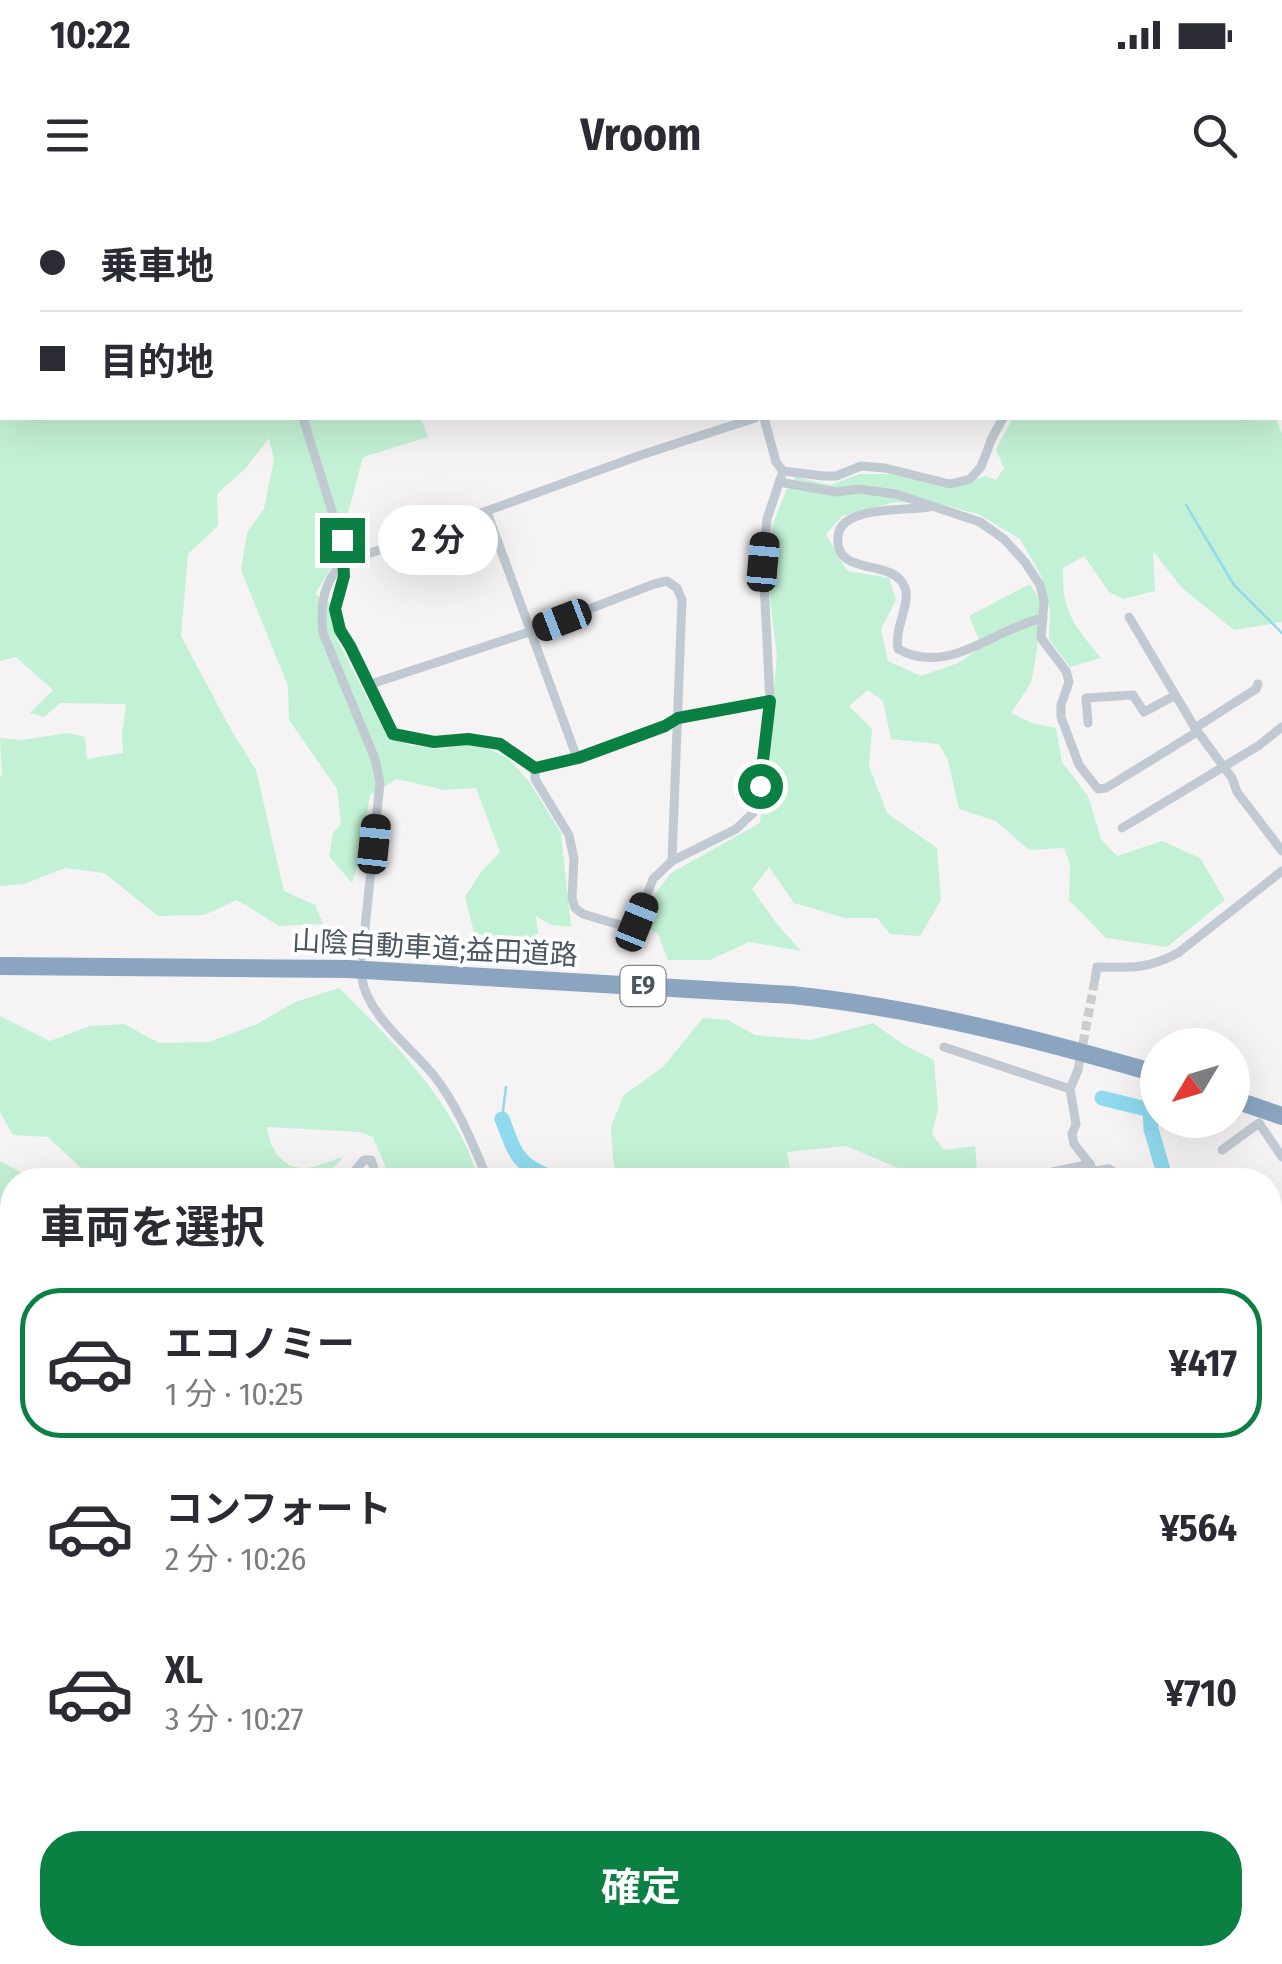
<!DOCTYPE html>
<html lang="ja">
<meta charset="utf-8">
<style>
:root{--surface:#fff;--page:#f7f7f7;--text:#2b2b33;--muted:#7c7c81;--line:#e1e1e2;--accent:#0b8043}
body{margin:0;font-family:"Fira Sans Condensed","Noto Sans JP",sans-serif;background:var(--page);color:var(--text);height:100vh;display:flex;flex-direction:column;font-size:38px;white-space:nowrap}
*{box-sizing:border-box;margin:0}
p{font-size:32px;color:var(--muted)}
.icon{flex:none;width:55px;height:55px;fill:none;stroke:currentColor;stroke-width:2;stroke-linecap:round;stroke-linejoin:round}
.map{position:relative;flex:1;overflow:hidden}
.sheet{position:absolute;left:0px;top:968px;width:1282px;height:798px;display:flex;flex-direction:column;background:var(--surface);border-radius:40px 40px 0 0;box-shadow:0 10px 40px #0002}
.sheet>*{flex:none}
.hud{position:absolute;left:0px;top:0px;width:1282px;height:220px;box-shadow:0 10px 40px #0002;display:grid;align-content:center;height:220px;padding:0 40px;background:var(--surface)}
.needle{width:65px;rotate:232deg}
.tools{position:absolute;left:1140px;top:828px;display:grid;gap:20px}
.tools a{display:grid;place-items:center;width:110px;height:110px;border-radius:50%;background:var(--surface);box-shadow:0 10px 40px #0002;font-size:50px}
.end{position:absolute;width:45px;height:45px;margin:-22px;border:12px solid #0b8043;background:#fff;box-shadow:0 0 0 5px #fff}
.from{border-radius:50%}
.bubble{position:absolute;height:70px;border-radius:35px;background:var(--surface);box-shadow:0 10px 40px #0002;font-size:32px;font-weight:700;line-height:70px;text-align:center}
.car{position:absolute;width:30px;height:60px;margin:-30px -15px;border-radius:12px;box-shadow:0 0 8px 2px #0007;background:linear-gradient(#222 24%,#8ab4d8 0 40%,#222 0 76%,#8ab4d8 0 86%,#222 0)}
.hud b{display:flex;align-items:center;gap:35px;height:95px;font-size:38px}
.hud b+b{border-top:2px solid var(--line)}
.hud i{width:25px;height:25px;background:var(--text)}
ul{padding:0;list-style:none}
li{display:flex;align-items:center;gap:30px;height:150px;margin:0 20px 15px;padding:0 20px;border:5px solid transparent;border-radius:40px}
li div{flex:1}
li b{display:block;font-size:38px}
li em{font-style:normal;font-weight:700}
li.on{border-color:var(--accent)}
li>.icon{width:90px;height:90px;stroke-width:1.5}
h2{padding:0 40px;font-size:45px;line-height:120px}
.primary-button{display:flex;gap:20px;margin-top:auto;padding:20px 40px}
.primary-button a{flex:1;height:115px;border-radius:40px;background:var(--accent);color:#fff;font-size:40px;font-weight:700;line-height:115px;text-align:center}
.status{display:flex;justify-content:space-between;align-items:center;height:70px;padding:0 50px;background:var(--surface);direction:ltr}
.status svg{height:28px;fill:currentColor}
header{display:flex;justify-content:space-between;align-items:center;height:130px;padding:0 40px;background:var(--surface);font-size:45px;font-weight:700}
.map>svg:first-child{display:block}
.green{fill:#c3f1d5}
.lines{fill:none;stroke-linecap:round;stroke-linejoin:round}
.stream{stroke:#90daee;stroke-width:2.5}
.river{stroke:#90daee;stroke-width:15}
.minor-tunnel{stroke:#caccce;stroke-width:9;stroke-dasharray:9 4.5;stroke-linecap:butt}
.minor{stroke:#c1cad2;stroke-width:9}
.motorway{stroke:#8ba5c1;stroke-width:18}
.route{stroke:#0b8043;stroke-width:12}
.labels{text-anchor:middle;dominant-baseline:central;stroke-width:8;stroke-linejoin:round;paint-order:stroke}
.shield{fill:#fff;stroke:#808990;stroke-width:2.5}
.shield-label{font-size:25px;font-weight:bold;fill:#4a5661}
.street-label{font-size:28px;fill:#4a5661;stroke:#fff}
</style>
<div class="status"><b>10:22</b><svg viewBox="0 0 49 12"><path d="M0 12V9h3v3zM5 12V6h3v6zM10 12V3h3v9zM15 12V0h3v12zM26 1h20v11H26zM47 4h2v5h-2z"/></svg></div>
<header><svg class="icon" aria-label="menu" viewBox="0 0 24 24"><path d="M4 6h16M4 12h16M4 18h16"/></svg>Vroom<svg class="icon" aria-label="search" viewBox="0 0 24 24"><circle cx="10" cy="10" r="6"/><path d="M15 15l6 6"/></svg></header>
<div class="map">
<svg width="1282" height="1764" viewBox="0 0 1282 1764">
<rect width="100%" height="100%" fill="#f5f3f3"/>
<!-- green -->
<g class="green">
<polygon points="0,0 900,0 899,2 2,2 2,166 0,167"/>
<polygon points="7,218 421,218 428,237 363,257 335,362 315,394 331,404 337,440 387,536 409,545 438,549 478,543 509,559 530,583 561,633 571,727 551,725 536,716 538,734 515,748 474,732 465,697 481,672 500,652 476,588 444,590 397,579 370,595 360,656 352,683 329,656 333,633 341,624 337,589 289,520 288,486 241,370 247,333 264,308 274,260 269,238 245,269 217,294 218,326 188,354 181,436 230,528 256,570 284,691 315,705 323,724 279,726 237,700 204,715 158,716 104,673 65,668 24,684 0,686 0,578 2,573 0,538 22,540 68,533 85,537 87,559 123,553 122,535 126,504 60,503 44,517 30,513 53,490 16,457 0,461 0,220"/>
<path d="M1013,218H1276L1282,234V422L1234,430L1182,388L1153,351L1155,391L1123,399L1109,392L1084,356L1063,368C1061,412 1075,426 1101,458L1070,467L1049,439L1050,411L1042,377L1020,339L980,315L949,306L895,302L842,316L826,334L847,371L889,378L896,400L881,429L888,461L921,476L958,463L982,447L969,416L1030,384L1040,400L1037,450L1031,483L1011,513L1032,523L1056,528L1062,562L1088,596L1101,639L1117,656L1162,641L1200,658L1225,700L1167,747L1106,738L1069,700L1070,664L1064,648L1029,650L996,621L959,609L948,560L939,544L891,539L883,501L868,490L849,506L872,529L869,566L887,613L937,648L941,700L920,736L890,734L877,718H845L794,703L769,667L752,689L777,724L801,751L749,742L710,760H668L658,734L643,724L651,699L671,673L760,623L777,456L768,382L772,326L786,291L796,277L830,285L860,274H894L953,287L985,276L996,280L1004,268L996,249Z"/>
<path d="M339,788C386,834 436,884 465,944C471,955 474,968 479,980H391L373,937L360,932L267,927C269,945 280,967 302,968C314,969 332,960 343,957L323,980H119L84,971L48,937L13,935L0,912V816L50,841L90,826L124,824L159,843L209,842L257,824L295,802Z"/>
<polygon points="703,818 728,820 755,835 811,840 873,823 904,845 934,860 938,909 932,934 944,950 975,946 978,980 914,980 913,974 846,946 787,952 792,980 617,980 613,959 611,926 624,895 664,866"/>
<polygon points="0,961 36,980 12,980 12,1299 0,1296"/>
</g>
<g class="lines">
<!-- stream -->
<g class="stream">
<polyline points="1186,305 1234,385 1282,433"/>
<polyline points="502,919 506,887"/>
<polyline points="4,1764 32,1752"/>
</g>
<!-- river -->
<g class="river">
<polyline points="1102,898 1150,910 1151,929 1166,980"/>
<path d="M502,919C517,957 516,964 557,980"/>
<polyline points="1270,1478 1282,1457"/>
<polyline points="869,1752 870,1764"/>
<polyline points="1105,1764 1109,1752"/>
</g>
<!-- minor-tunnel -->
<polyline class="minor-tunnel" points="1078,870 1095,779"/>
<!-- minor -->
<g class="minor">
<polyline points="943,0 945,2"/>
<polyline points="916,2 916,0"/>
<polyline points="303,218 341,340 344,375 335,409 340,431 350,445 393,534 434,542 468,539 500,544 535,568 535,579 569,635 574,659 572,698 575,708 583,714 630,728 637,722 653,679 672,661 736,629 753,613 760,586 770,501 763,362 767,319 783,271"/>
<polyline points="764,218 776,262 783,271"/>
<polyline points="783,271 823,276 836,276 861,266 885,268 950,284 970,279 981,267 992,238 1003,218"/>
<polyline points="779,282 836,292 858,289 896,294 980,322 1004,339 1025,362 1040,385 1044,401 1041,438 1066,471 1069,482 1061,505 1061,517 1079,565 1098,589 1106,588 1197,532"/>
<path d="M929,307C908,311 841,305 838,336C834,379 894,356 905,388C911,403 894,428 898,449C949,477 993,429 1043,418"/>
<polyline points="487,312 577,558"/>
<polyline points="1129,417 1195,528 1232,578 1237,592 1282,651"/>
<polyline points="368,485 532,431 654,384 667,381 677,388 682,400 672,661"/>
<polyline points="1088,523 1086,498 1133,495 1144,512 1174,496"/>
<polyline points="1195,528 1256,489 1258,484"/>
<polyline points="535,568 577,558 665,526 678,518 770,501"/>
<polyline points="1122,628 1258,546 1282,527"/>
<path d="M362,757L380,583L375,559L323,433C320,408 323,381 343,363L641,255L755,218"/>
<path d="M362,779C368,816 412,848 435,877C459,908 473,945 488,980"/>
<path d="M1095,779L1097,767C1130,768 1148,769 1178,753L1282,671"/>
<polyline points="944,847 1070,889 1076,924 1072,934 1074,944 1090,964 1096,980"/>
<polyline points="1070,889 1078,870"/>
<polyline points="1222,950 1259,923 1282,957"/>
<polyline points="1094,971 1109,969 1124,980"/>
<polyline points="347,980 364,960 371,960 378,980"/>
<polyline points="1040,980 1053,972 1090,964"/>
<polyline points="1271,1029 1282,1039"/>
<polyline points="1270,1062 1282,1073"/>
<polyline points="1270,1097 1275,1101"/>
<polyline points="1270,1153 1282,1142"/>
<polyline points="0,1379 12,1361"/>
<polyline points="1270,1409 1282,1407"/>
<polyline points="0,1643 12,1645"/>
<polyline points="1270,1669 1282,1680"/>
<polyline points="1270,1721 1282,1714"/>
<polyline points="241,1752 264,1764"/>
<polyline points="969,1752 969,1764"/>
<polyline points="32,1764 45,1752"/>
<polyline points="319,1764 320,1752"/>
<polyline points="561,1764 573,1752"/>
<polyline points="1072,1764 1078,1752"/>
<polyline points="1202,1764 1215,1752"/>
</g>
<!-- motorway -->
<g class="motorway">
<path d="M0,766L348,769L792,795C917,808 1037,839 1158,874"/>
<polyline points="1232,899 1282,916"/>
</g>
</g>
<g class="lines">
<!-- route -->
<polyline class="route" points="342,340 344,376 335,409 340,430 350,446 393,534 434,542 468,539 500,544 535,568 578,558 665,526 678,518 770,501 760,586"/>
</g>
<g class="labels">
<!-- shield labels -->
<rect class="shield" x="620.5" y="766" width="45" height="40" rx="8"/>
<g class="shield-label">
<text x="643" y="786">E9</text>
</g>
<!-- street labels -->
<g class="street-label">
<text transform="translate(435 748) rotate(3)">山陰自動車道;益田道路</text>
</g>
</g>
</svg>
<div class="tools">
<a><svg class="needle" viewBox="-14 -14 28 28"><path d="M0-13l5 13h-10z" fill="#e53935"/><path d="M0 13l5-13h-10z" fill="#7c7c81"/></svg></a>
</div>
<i class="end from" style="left:760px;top:586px"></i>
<i class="end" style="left:342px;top:340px"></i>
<div class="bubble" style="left:378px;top:305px;width:120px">2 分</div>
<i class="car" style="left:763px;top:362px;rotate:5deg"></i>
<i class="car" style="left:562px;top:420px;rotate:249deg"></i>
<i class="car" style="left:374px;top:644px;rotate:6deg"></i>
<i class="car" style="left:637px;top:722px;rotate:22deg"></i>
<div class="hud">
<b><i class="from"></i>乗車地</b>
<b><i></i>目的地</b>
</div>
<section class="sheet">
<h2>車両を選択</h2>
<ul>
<li class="on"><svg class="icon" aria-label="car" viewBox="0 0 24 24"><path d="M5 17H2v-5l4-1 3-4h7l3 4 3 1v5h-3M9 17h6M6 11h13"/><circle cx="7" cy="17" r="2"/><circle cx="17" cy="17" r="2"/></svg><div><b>エコノミー</b><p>1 分 · 10:25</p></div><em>¥417</em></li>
<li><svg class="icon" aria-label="car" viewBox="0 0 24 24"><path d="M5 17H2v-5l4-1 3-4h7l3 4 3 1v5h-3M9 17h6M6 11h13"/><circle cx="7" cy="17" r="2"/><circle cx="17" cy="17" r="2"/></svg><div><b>コンフォート</b><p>2 分 · 10:26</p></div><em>¥564</em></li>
<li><svg class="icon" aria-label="car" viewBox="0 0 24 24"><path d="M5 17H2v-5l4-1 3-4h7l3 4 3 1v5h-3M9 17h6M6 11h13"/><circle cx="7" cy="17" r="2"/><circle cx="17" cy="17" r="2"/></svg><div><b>XL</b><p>3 分 · 10:27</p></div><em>¥710</em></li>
</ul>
<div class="primary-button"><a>確定</a></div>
</section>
</div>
